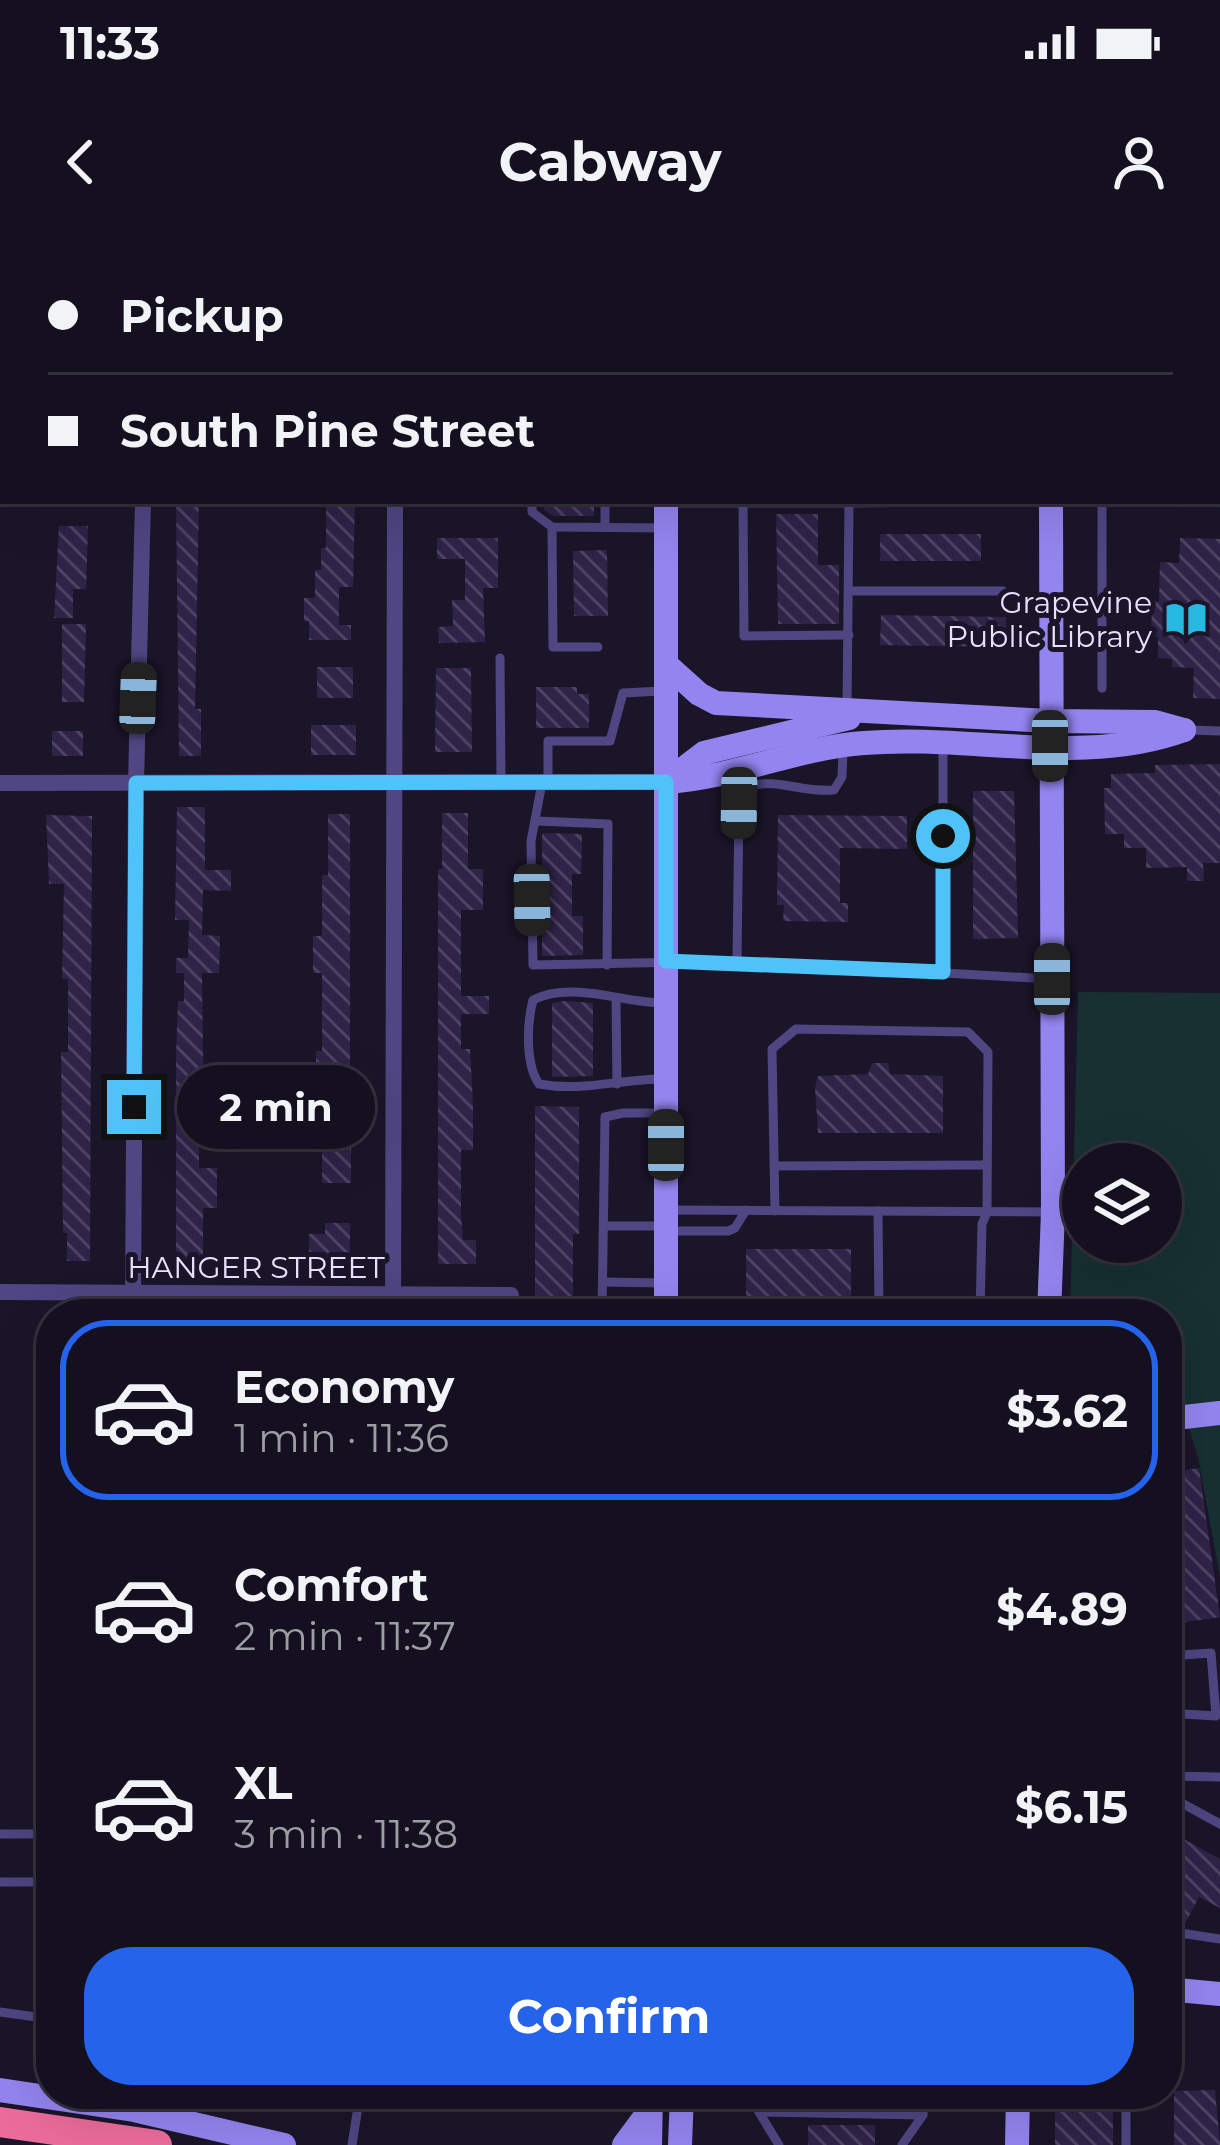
<!DOCTYPE html>
<meta charset="utf-8">
<style>
:root{--surface:#14101f;--page:#211e2c;--text:#f1f3f6;--muted:#9d9da4;--line:#33303d;--accent:#2563eb}
body{margin:0;font-family:Montserrat,sans-serif;background:var(--page);color:var(--text);height:100vh;display:flex;flex-direction:column;font-size:45px;white-space:nowrap}
*{box-sizing:border-box;margin:0}
p{font-size:39px;color:var(--muted)}
.icon{flex:none;width:66px;height:66px;fill:none;stroke:currentColor;stroke-width:2;stroke-linecap:round;stroke-linejoin:round}
.map{position:relative;flex:1;overflow:hidden}
.details{position:absolute;left:36px;top:1059px;width:1146px;height:810px;display:flex;flex-direction:column;background:var(--surface);border-radius:48px;box-shadow:0 12px 48px #0002,0 0 0 3px var(--line)}
.details>*{flex:none}
.top-card{position:absolute;left:0px;top:0px;width:1221px;height:264px;box-shadow:0 12px 48px #0002,0 0 0 3px var(--line);display:grid;align-content:center;height:264px;padding:0 48px;background:var(--surface)}
.buttons{position:absolute;left:1062px;top:903px;display:grid;gap:24px}
.buttons a{display:grid;place-items:center;width:120px;height:120px;border-radius:50%;background:var(--surface);box-shadow:0 12px 48px #0002,0 0 0 3px var(--line);font-size:60px}
.end{position:absolute;width:54px;height:54px;margin:-27px;border:15px solid #4fc3f7;background:#111;box-shadow:0 0 0 6px #111}
.from{border-radius:50%}
.bubble{position:absolute;height:84px;border-radius:42px;background:var(--surface);box-shadow:0 12px 48px #0002,0 0 0 3px var(--line);font-size:39px;font-weight:700;line-height:84px;text-align:center}
.car{position:absolute;width:36px;height:72px;margin:-36px -18px;border-radius:15px;box-shadow:0 0 9px 3px #0007;background:linear-gradient(#222 24%,#8ab4d8 0 40%,#222 0 76%,#8ab4d8 0 86%,#222 0)}
.top-card b{display:flex;align-items:center;gap:42px;height:114px;font-size:45px}
.top-card b+b{border-top:3px solid var(--line)}
.top-card i{width:30px;height:30px;background:var(--text)}
ul{padding:21px 0 0;list-style:none}
li{display:flex;align-items:center;gap:36px;height:180px;margin:0 24px 18px;padding:0 24px;border:6px solid transparent;border-radius:48px}
li div{flex:1}
li b{display:block;font-size:45px}
li em{font-style:normal;font-weight:700}
li.active{border-color:var(--accent)}
li>.icon{width:108px;height:108px;stroke-width:1.5}
.action{display:flex;gap:24px;margin-top:auto;padding:24px 48px}
.action a{flex:1;height:138px;border-radius:48px;background:var(--accent);color:#fff;font-size:48px;font-weight:700;line-height:138px;text-align:center}
.status{display:flex;justify-content:space-between;align-items:center;height:84px;padding:0 60px;background:var(--surface);direction:ltr}
.status svg{height:33px;fill:currentColor}
header{display:flex;justify-content:space-between;align-items:center;height:156px;padding:0 48px;background:var(--surface);font-size:54px;font-weight:700}
.map>svg:first-child{display:block}
.green{fill:#183032;fill-rule:evenodd}
.building{fill:url(#building-back-hatch)}
.lines{fill:none;stroke-linecap:round;stroke-linejoin:round}
.lane{stroke:#4f4682;stroke-width:9}
.street{stroke:#4f4682;stroke-width:16}
.secondary{stroke:#9384ef;stroke-width:24}
.highway{stroke:#eb6c9b;stroke-width:30}
.route{stroke:#4fc3f7;stroke-width:15}
.labels{text-anchor:middle;dominant-baseline:central;stroke-width:10;stroke-linejoin:round;paint-order:stroke}
.poi-label{font-size:30px;fill:#e7e1fb;stroke:#1b1529;text-anchor:end}
.street-label{font-size:30px;fill:#e7e1fb;stroke:#1b1529}
</style>
<div class="status"><b>11:33</b><svg viewBox="0 0 49 12"><path d="M0 12V9h3v3zM5 12V6h3v6zM10 12V3h3v9zM15 12V0h3v12zM26 1h20v11H26zM47 4h2v5h-2z"/></svg></div>
<header><svg class="icon" aria-label="back" viewBox="0 0 24 24"><path d="M15 5l-7 7 7 7"/></svg>Cabway<svg class="icon" aria-label="person" viewBox="0 0 24 24"><circle cx="12" cy="8" r="4"/><path d="M4 21q1-7 8-7t8 7"/></svg></header>
<div class="map">
<svg width="1220" height="1905" viewBox="0 0 1220 1905">
<defs>
<pattern id="building-back-hatch" width="6" height="6" patternUnits="userSpaceOnUse" patternTransform="scale(3)"><rect width="6" height="6" fill="#2f2348"/><path d="M-1 5l2 2M0 0l6 6M5-1l2 2" fill="none" stroke="#4d4363"/></pattern>
</defs>
<rect width="100%" height="100%" fill="#1b1529"/>
<!-- green -->
<path class="green" d="M1078,752L1220,753V1337L1198,1217L1177,1151L1167,1150V1074H1070ZM1083,924H1161V1002H1083Z"/>
<!-- building -->
<g class="building">
<polygon points="176,261 199,261 195,469 201,469 201,516 179,516"/>
<polygon points="326,261 355,261 353,347 339,347 339,385 351,385 351,400 309,400 309,381 304,381 304,358 315,358 315,330 321,330 321,308 326,308"/>
<polygon points="544,261 594,261 594,276 553,276 544,270"/>
<polygon points="776,274 818,274 818,325 839,325 839,384 778,384"/>
<polygon points="59,286 88,286 86,349 73,349 73,378 54,378"/>
<rect x="880" y="294" width="101" height="27"/>
<polygon points="437,298 498,298 498,348 483,348 485,402 439,403 438,387 453,386 452,360 465,360 465,319 437,319"/>
<polygon points="1180,298 1220,299 1220,459 1193,458 1194,428 1172,427 1172,419 1158,418 1158,397 1151,397 1152,361 1159,362 1160,322 1179,323"/>
<polygon points="607,310 608,376 574,376 573,311"/>
<polygon points="881,375 1006,377 1005,407 880,405"/>
<polygon points="62,384 86,384 84,462 62,462"/>
<rect x="317" y="427" width="36" height="31"/>
<polygon points="436,428 471,428 472,512 435,512"/>
<polygon points="536,447 577,447 577,454 589,454 589,488 536,488"/>
<rect x="311" y="485" width="45" height="30"/>
<rect x="52" y="491" width="31" height="25"/>
<polygon points="1220,524 1220,623 1203,623 1204,641 1187,641 1187,627 1146,628 1146,608 1124,608 1124,594 1105,594 1104,548 1111,548 1111,534 1155,533 1155,525"/>
<polygon points="973,551 1014,551 1018,698 973,699"/>
<polygon points="177,567 205,567 205,630 231,630 231,651 203,650 202,695 220,696 219,733 202,733 204,891 199,891 199,928 217,928 217,968 203,968 203,1019 176,1019 176,815 178,761 184,761 184,733 176,733 176,718 188,718 189,680 175,680"/>
<polygon points="442,573 468,573 468,629 483,629 483,670 461,670 461,756 489,756 489,774 461,774 461,809 470,809 473,865 473,910 461,910 461,976 463,1000 476,1000 476,1024 438,1024 438,629 442,629"/>
<polygon points="328,574 350,574 350,855 316,855 316,811 322,811 322,733 313,733 313,696 322,696 322,635 328,635"/>
<polygon points="46,575 92,576 90,1021 67,1021 67,993 63,993 61,812 68,812 68,739 62,739 64,644 49,644"/>
<polygon points="778,575 907,576 907,609 840,608 840,663 848,663 848,682 783,681 784,665 777,665"/>
<polygon points="542,593 582,594 581,634 572,634 572,676 583,676 583,715 542,716"/>
<polygon points="564,761 593,763 593,836 552,837 552,763"/>
<polygon points="872,823 888,823 890,834 943,836 943,893 818,893 815,848 818,836 868,834"/>
<polygon points="535,866 579,867 579,994 573,994 573,1074 535,1074"/>
<rect x="322" y="888" width="29" height="55"/>
<polygon points="325,983 350,983 350,1023 326,1023 326,1012 309,1012 309,994 325,994"/>
<rect x="746" y="1009" width="105" height="61"/>
<polygon points="1199,1228 1220,1377 1167,1385 1167,1233"/>
<polygon points="1167,1590 1220,1619 1220,1668 1199,1657 1185,1684 1167,1674"/>
<polygon points="1215,1850 1220,1905 1174,1905 1174,1851"/>
<polygon points="1074,1854 1113,1859 1113,1905 1055,1905 1055,1859 1074,1859"/>
<rect x="808" y="1885" width="67" height="20"/>
</g>
<g class="lines">
<!-- lane -->
<g class="lane">
<polyline points="346,0 346,3"/>
<polyline points="416,0 416,3"/>
<polyline points="495,0 495,3"/>
<polyline points="837,3 837,0"/>
<polyline points="532,261 532,272 552,287 666,288"/>
<polyline points="605,261 605,287"/>
<polyline points="670,263 849,263 847,469"/>
<polyline points="743,263 744,396 849,395"/>
<polyline points="849,263 1048,261"/>
<polyline points="552,287 553,407 598,407"/>
<polyline points="849,351 1003,351"/>
<polyline points="500,418 501,542"/>
<polyline points="1102,448 1102,261"/>
<polyline points="1189,490 1220,491"/>
<polyline points="548,542 548,501 610,501 623,453 662,451"/>
<path d="M542,543L531,601L533,725L737,721L739,563L747,546C778,538 803,553 834,550L842,537L843,510"/>
<polyline points="537,581 608,584 607,725"/>
<polyline points="737,721 1049,739"/>
<polyline points="943,732 943,505"/>
<polyline points="616,759 617,844"/>
<path d="M661,763C620,762 571,741 533,760C527,783 525,824 539,844C582,852 620,839 664,839"/>
<polyline points="774,926 987,925"/>
<polyline points="668,970 1053,972"/>
<polyline points="775,971 772,809 796,789 968,792 988,812 987,972 982,984 980,1074"/>
<polyline points="878,971 879,1074"/>
<polyline points="604,986 665,986"/>
<polyline points="666,991 728,991 735,988 746,970"/>
<polyline points="603,1042 663,1043"/>
<polyline points="602,1074 605,877 623,873 666,873"/>
<polyline points="1167,1416 1211,1413 1216,1476 1167,1473"/>
<polyline points="1167,1536 1220,1537"/>
<polyline points="1167,1555 1220,1584"/>
<polyline points="0,1594 51,1594"/>
<polyline points="0,1642 51,1642"/>
<polyline points="1167,1685 1180,1693 1220,1699"/>
<polyline points="0,1772 51,1779"/>
<polyline points="759,1854 759,1872 779,1905"/>
<polyline points="360,1867 593,1864 593,1854"/>
<polyline points="759,1872 923,1875"/>
<polyline points="352,1905 360,1854"/>
<polyline points="902,1905 923,1875 924,1854"/>
<polyline points="1126,1905 1126,1854"/>
</g>
<!-- street -->
<g class="street">
<polyline points="138,0 138,3"/>
<polyline points="0,543 666,542"/>
<polyline points="0,1052 511,1055"/>
<polyline points="133,1074 136,543 143,261"/>
<polyline points="393,1074 395,261"/>
</g>
<!-- secondary -->
<g class="secondary">
<polyline points="1051,0 1051,3"/>
<polyline points="666,3 666,0"/>
<polyline points="666,261 666,1074"/>
<polyline points="669,427 699,454 716,463 1050,481 1155,482 1184,490"/>
<path d="M666,542C733,538 796,508 864,503C969,494 1083,527 1184,490"/>
<polyline points="666,542 704,513 849,478"/>
<polyline points="1049,1074 1053,972 1051,261"/>
<polyline points="1167,1179 1220,1173"/>
<polyline points="1167,1749 1220,1754"/>
<polyline points="0,1850 134,1870 284,1905"/>
<polyline points="624,1905 650,1870"/>
<polyline points="650,1905 651,1854"/>
<polyline points="680,1905 682,1854"/>
<polyline points="1017,1905 1018,1854"/>
</g>
<!-- highway -->
<polyline class="highway" points="0,1882 157,1905"/>
</g>
<g class="lines">
<!-- route -->
<polyline class="route" points="134,867 136,543 666,542 666,721 943,732 943,596"/>
</g>
<!-- icons -->
<defs>
<g id="library-bare" transform="scale(3.24)"><path d="M-6-4Q-3-5.5-.7-3.5V5Q-3 3-6 4ZM6-4Q3-5.5 .7-3.5V5Q3 3 6 4Z" fill="#26bae2" stroke="#1b1529" stroke-width="2.5" paint-order="stroke"/></g>
</defs>
<g fill-rule="evenodd">
<use href="#library-bare" x="1186" y="379"/>
</g>
<g class="labels">
<!-- poi labels -->
<g class="poi-label">
<text x="1152" y="362">Grapevine<tspan x="1152" dy="34">Public Library</tspan></text>
</g>
<!-- street labels -->
<g class="street-label">
<text x="256" y="1027">HANGER STREET</text>
</g>
</g>
</svg>
<div class="buttons">
<a><svg class="icon" aria-label="layers" viewBox="0 0 24 24"><path d="M12 4l9 5-9 5-9-5zM3 14l9 5 9-5"/></svg></a>
</div>
<i class="end from" style="left:943px;top:596px"></i>
<i class="end" style="left:134px;top:867px"></i>
<div class="bubble" style="left:177px;top:825px;width:198px">2 min</div>
<i class="car" style="left:138px;top:458px;rotate:2deg"></i>
<i class="car" style="left:1050px;top:506px;rotate:180deg"></i>
<i class="car" style="left:739px;top:563px;rotate:181deg"></i>
<i class="car" style="left:532px;top:660px;rotate:179deg"></i>
<i class="car" style="left:1052px;top:739px;rotate:0deg"></i>
<i class="car" style="left:666px;top:905px;rotate:0deg"></i>
<div class="top-card">
<b><i class="from"></i>Pickup</b>
<b><i></i>South Pine Street</b>
</div>
<section class="details">
<ul>
<li class="active"><svg class="icon" aria-label="car" viewBox="0 0 24 24"><path d="M5 17H2v-5l4-1 3-4h7l3 4 3 1v5h-3M9 17h6M6 11h13"/><circle cx="7" cy="17" r="2"/><circle cx="17" cy="17" r="2"/></svg><div><b>Economy</b><p>1 min · 11:36</p></div><em>$3.62</em></li>
<li><svg class="icon" aria-label="car" viewBox="0 0 24 24"><path d="M5 17H2v-5l4-1 3-4h7l3 4 3 1v5h-3M9 17h6M6 11h13"/><circle cx="7" cy="17" r="2"/><circle cx="17" cy="17" r="2"/></svg><div><b>Comfort</b><p>2 min · 11:37</p></div><em>$4.89</em></li>
<li><svg class="icon" aria-label="car" viewBox="0 0 24 24"><path d="M5 17H2v-5l4-1 3-4h7l3 4 3 1v5h-3M9 17h6M6 11h13"/><circle cx="7" cy="17" r="2"/><circle cx="17" cy="17" r="2"/></svg><div><b>XL</b><p>3 min · 11:38</p></div><em>$6.15</em></li>
</ul>
<div class="action"><a>Confirm</a></div>
</section>
</div>
